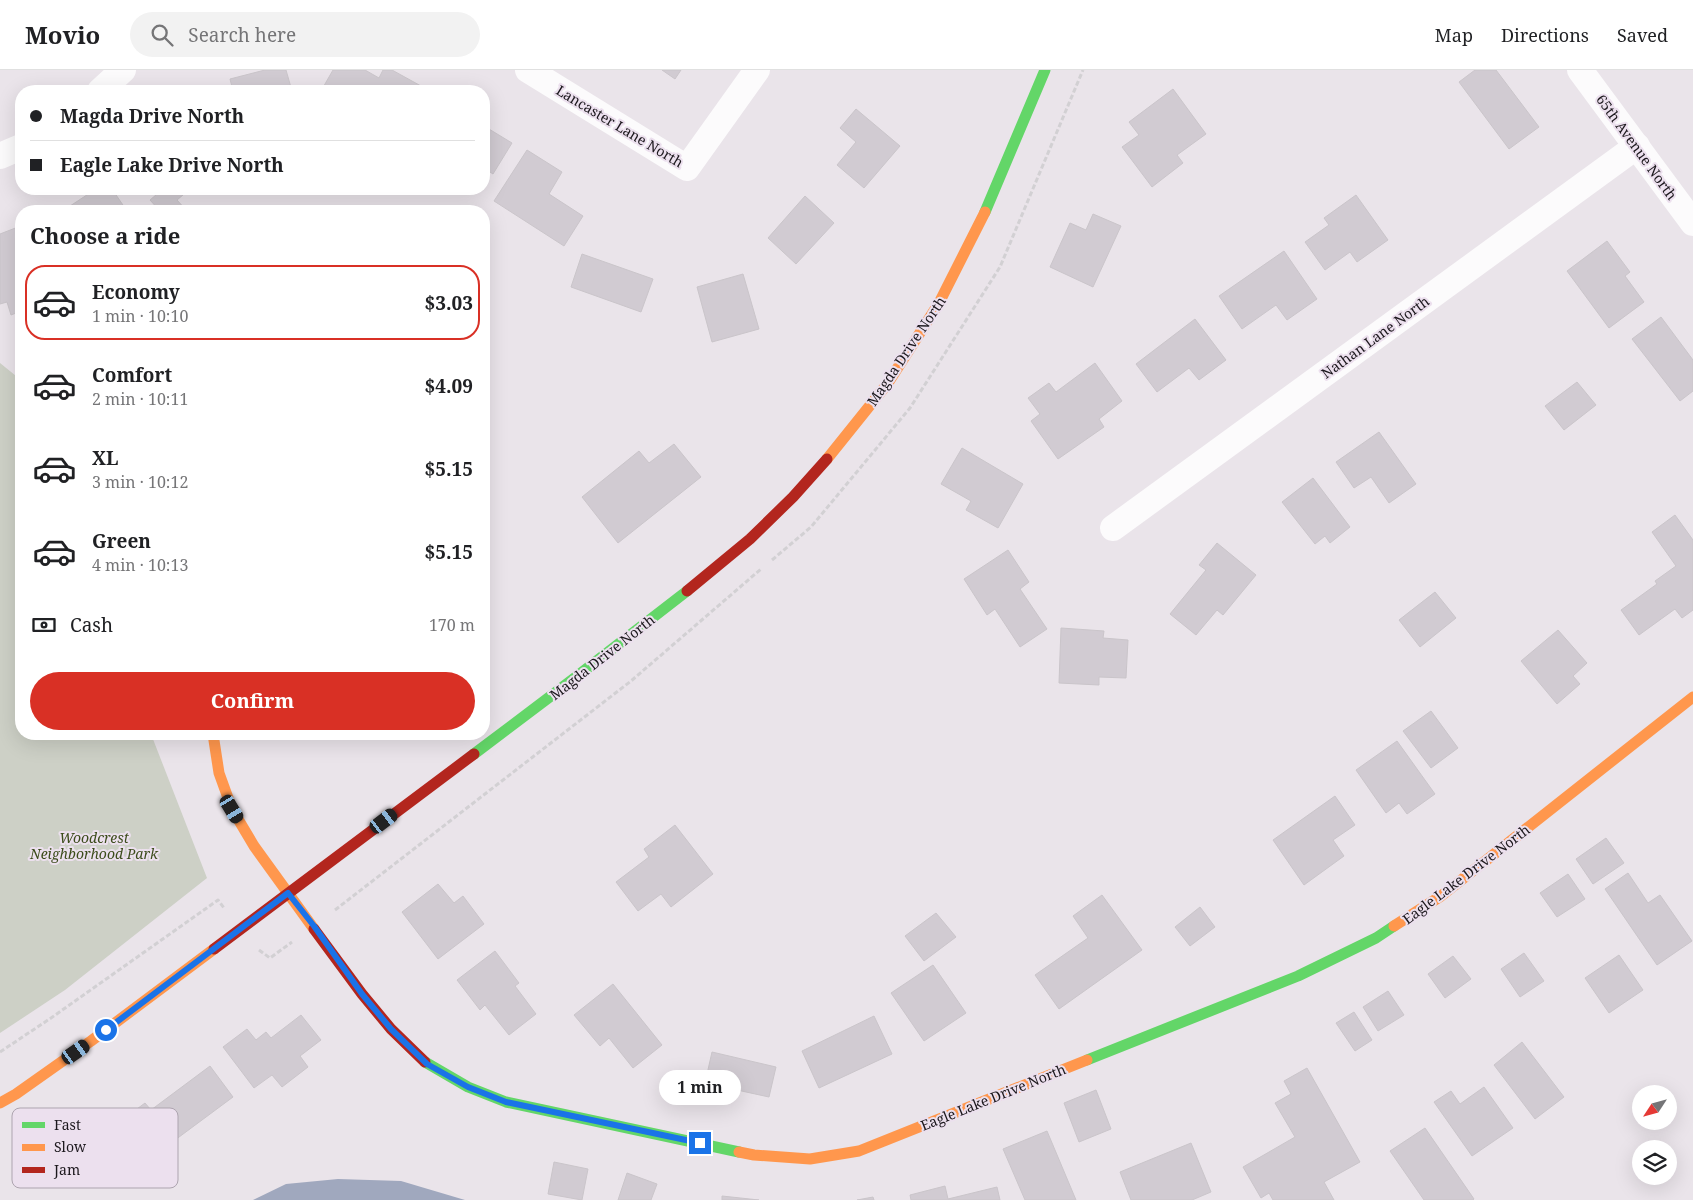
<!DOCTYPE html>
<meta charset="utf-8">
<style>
:root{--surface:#fff;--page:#f2f2f2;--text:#202124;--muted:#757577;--line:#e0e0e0;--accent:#d93025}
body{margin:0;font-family:"Noto Serif",serif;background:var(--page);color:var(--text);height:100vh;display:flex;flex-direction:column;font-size:19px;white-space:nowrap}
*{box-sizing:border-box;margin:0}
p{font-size:16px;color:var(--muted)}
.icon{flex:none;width:28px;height:28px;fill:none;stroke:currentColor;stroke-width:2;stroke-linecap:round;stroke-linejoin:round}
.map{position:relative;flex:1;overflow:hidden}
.sheet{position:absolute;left:15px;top:135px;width:475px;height:535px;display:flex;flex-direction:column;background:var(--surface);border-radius:20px;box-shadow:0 5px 20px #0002}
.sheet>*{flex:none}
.top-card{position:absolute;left:15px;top:15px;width:475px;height:110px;border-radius:20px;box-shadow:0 5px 20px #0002;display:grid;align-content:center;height:110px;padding:0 15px;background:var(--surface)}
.needle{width:32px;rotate:234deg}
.controls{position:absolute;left:1632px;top:1015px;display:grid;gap:10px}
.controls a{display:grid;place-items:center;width:45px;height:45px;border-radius:50%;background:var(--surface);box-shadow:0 5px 20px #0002;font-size:25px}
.end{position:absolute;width:22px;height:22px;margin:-11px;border:6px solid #1a73e8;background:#fff;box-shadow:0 0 0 2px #fff}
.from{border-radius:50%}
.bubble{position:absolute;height:35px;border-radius:18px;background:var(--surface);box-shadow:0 5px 20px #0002;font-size:16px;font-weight:700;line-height:35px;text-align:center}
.car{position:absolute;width:15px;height:30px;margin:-15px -8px;border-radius:6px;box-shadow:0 0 4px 1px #0007;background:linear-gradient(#222 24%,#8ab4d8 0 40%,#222 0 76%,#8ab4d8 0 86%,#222 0)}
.top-card b{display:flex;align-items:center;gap:18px;height:48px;font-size:19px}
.top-card b+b{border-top:1px solid var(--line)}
.top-card i{width:12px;height:12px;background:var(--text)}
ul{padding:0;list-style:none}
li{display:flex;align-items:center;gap:15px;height:75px;margin:0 10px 8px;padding:0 5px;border:2px solid transparent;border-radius:20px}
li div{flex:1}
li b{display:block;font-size:19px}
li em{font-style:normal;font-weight:700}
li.on{border-color:var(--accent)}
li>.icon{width:45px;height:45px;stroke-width:1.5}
h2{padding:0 15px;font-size:22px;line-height:60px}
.pay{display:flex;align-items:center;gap:12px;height:55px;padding:0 15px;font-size:19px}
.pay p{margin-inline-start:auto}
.button{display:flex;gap:10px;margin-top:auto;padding:10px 15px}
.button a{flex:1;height:58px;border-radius:30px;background:var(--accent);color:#fff;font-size:20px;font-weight:700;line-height:58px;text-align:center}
header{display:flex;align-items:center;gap:30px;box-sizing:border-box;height:70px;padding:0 25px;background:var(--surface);border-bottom:1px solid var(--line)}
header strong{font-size:24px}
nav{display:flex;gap:28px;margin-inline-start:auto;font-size:18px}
.search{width:350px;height:45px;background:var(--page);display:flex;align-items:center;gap:12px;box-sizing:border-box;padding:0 18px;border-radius:28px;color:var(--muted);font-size:19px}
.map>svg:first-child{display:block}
.green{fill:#cdd0c6}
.water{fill:#a0a8be}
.building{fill:#d1cbd2;stroke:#cac5ca}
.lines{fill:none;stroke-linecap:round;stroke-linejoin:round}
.path{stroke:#d2d0d3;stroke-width:3;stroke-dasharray:5 2.5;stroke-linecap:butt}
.street{stroke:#fcfbfc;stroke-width:26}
.fast{stroke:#63d668;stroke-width:11}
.slow{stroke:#ff974d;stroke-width:11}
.jam{stroke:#b3261e;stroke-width:11}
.route{stroke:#1a73e8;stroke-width:6}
.labels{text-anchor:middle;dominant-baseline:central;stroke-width:4;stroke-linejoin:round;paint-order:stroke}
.street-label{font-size:14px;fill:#1b171c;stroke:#ece0ee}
.park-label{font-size:14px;font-style:italic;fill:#3c4c1b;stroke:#ece0ee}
.key{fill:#ece0ee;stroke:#ada4af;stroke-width:1}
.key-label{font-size:14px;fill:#1b171c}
</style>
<header>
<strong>Movio</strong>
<div class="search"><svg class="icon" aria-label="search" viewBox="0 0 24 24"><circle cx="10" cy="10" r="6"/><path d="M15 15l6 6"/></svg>Search here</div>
<nav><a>Map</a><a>Directions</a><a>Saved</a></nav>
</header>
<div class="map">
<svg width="1693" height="1130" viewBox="0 0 1693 1130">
<rect width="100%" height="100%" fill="#eae4ea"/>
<!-- green -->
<polygon class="green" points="0,293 21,310 21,664 151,664 207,808 65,920 0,963"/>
<!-- water -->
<polygon class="water" points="338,1109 401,1111 465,1130 253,1130 286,1114"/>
<!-- building -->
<g class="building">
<polygon points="265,0 286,0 292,21 233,21 230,9"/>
<polygon points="333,0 365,0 379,8 383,0 392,0 421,16 418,21 321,21"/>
<polygon points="662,0 681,0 675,9"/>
<polygon points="1475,0 1496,0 1539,57 1509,79 1459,12"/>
<polygon points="1173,19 1206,64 1177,85 1183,93 1152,117 1122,77 1139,65 1129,52"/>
<polygon points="856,39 900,76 864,118 837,95 856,72 840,58"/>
<polygon points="484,56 512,73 493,104 484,98"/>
<polygon points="527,80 562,102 549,124 583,146 564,176 494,131"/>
<polygon points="96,119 112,119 127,141 69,141 67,138"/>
<polygon points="163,119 190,119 177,130 186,140 184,141 160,141 150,130"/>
<polygon points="1356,125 1388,170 1357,192 1350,182 1325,200 1305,172 1329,155 1324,148"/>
<polygon points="805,126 834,153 796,194 768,168"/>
<polygon points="1093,144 1121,156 1093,217 1050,197 1070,153 1086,160"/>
<polygon points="18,157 21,167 21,241 11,245 7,232 0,234 0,164"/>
<polygon points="1607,171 1630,202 1625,206 1644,232 1609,258 1567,201"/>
<polygon points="1284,181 1317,229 1287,250 1276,235 1242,259 1219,226"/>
<polygon points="582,184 653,209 641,242 571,217"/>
<polygon points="743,204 759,259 712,272 697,217"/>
<polygon points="1661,247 1693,290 1693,321 1680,331 1632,269"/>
<polygon points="1195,249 1226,290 1199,310 1189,298 1157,322 1136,294"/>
<polygon points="1095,293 1122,331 1099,349 1104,357 1058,389 1031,351 1040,344 1028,328 1049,313 1056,322"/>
<polygon points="1577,312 1596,335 1564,360 1545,336"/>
<polygon points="1379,362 1416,414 1389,433 1371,407 1354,418 1336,392"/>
<polygon points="674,374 701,407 618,473 582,427 639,381 649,393"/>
<polygon points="962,378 1023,414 998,458 966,440 971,431 941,414"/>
<polygon points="1313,408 1350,457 1330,473 1325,466 1315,474 1282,432"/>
<polygon points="1675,445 1693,470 1693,540 1682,548 1675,539 1639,565 1621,540 1657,514 1655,511 1676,496 1652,462"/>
<polygon points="1217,473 1256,505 1223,545 1217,540 1196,565 1170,544 1206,500 1199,495"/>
<polygon points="1008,480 1029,512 1020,519 1047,559 1020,577 995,539 987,545 964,509"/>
<polygon points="1435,522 1456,548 1420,577 1399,550"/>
<polygon points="1061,558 1104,561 1103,568 1128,570 1126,608 1099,607 1099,615 1059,613"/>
<polygon points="1558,560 1587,593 1573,606 1580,614 1557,634 1521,591"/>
<polygon points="1431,641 1458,678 1431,698 1403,661"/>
<polygon points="1397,671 1435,724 1407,744 1399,733 1386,743 1356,700"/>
<polygon points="1335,726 1355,755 1333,770 1344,786 1304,815 1273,770"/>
<polygon points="675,755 713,804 671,837 661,824 638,841 616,812 649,787 644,779"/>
<polygon points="1606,768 1624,793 1593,814 1576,789"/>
<polygon points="1628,803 1648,833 1660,825 1692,871 1657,895 1605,819"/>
<polygon points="1568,804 1585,829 1557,847 1540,823"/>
<polygon points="438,814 454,833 463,826 484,854 438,889 402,842"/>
<polygon points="1102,825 1142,880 1059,939 1035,905 1088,868 1073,846"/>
<polygon points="1200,837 1215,857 1190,876 1175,857"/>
<polygon points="936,843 956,867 924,891 905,866"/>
<polygon points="495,881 519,913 515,916 536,944 509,965 485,935 480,940 457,910"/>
<polygon points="1524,883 1544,911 1520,927 1501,899"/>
<polygon points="1619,885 1643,920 1609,943 1585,908"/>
<polygon points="1453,886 1471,909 1445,928 1428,904"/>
<polygon points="933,895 966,943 924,971 891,923"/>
<polygon points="613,914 662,975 633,998 609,968 600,976 574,945"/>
<polygon points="1388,921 1404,945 1378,961 1363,937"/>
<polygon points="1354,942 1372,970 1355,981 1336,953"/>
<polygon points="301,945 321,970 300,986 308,997 282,1017 272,1005 254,1018 223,977 247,959 256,970 266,962 271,968"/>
<polygon points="874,946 892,984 819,1018 802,981"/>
<polygon points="1522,972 1564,1027 1535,1049 1494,995"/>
<polygon points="712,982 776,997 769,1027 705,1013"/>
<polygon points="210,996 233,1027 171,1073 166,1067 138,1088 114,1056 145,1033 151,1040"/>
<polygon points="1307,998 1360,1092 1324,1112 1334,1130 1273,1130 1269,1123 1261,1128 1243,1097 1295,1067 1275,1033 1291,1024 1284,1011"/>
<polygon points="1484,1017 1513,1058 1472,1086 1434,1032 1451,1021 1460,1034"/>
<polygon points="1096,1020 1111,1059 1079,1072 1064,1033"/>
<polygon points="1425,1058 1474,1129 1473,1130 1424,1130 1390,1081"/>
<polygon points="1047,1061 1076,1130 1025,1130 1003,1079"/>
<polygon points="1191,1073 1211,1122 1192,1130 1131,1130 1120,1102"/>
<polygon points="554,1092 588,1099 582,1130 548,1124"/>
<polygon points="627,1103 657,1114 651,1130 618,1130"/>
<polygon points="945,1116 948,1129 997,1117 1000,1130 911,1130 910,1125"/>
<polygon points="722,1126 759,1130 722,1130"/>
<polygon points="873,1127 874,1130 857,1130"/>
</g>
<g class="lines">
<!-- path -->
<g class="path">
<polyline points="772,490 811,457 910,338 1000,197 1083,0"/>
<polyline points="335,840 631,611 761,499"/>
<polyline points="259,880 270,888 292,872"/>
<polyline points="0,982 51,948 218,830 224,838"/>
</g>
<!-- street -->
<g class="street">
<polyline points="528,0 687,98 757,0"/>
<polyline points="1580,0 1693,153"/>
<polyline points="100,21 123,0"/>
<polyline points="0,86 21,77"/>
<polyline points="1113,458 1637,76"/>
</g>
<!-- fast -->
<g class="fast">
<polyline points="985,142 1045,0"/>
<polyline points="474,684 576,607 687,521"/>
<polyline points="1087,990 1298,906 1376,868 1394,856"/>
<polyline points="425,992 468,1017 506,1032 739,1082"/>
</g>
<!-- slow -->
<g class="slow">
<polyline points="827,389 888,313 939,233 985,142"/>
<polyline points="213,664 219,703 232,739 254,776 314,859"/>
<polyline points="1394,856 1441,826 1693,627"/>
<polyline points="0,1033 16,1024 91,971 214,879"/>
<polyline points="739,1082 754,1085 810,1089 859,1081 1087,990"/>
</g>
<!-- jam -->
<g class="jam">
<polyline points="687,521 750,469 793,427 827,389"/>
<polyline points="314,859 362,924 391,959 425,992"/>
<polyline points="214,879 474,684"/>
</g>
</g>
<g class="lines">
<!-- route -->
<polyline class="route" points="106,960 288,823 314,856 362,924 391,959 427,994 468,1017 506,1032 700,1073"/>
</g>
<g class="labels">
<!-- street labels -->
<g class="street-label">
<text transform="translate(620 56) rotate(31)">Lancaster Lane North</text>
<text transform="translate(1637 77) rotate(54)">65th Avenue North</text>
<text transform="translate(1375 267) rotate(-36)">Nathan Lane North</text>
<text transform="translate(906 281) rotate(-56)">Magda Drive North</text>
<text transform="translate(602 587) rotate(-38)">Magda Drive North</text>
<text transform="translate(1466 804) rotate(-37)">Eagle Lake Drive North</text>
<text transform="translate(993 1027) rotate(-22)">Eagle Lake Drive North</text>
</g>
<!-- park labels -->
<g class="park-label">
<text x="94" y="767">Woodcrest<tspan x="94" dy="16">Neighborhood Park</tspan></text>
</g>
</g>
<!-- legend -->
<rect x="12" y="1038" width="166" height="80" rx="8" class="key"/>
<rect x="22" y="1052" width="23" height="6" fill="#63d668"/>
<rect x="22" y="1074" width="23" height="7" fill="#ff974d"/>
<rect x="22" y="1097" width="23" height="6" fill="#b3261e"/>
<g class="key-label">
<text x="54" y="1060">Fast</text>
<text x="54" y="1082">Slow</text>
<text x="54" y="1105">Jam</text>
</g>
</svg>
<div class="controls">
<a><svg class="needle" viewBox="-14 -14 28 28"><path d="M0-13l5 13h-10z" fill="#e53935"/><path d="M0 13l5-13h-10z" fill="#757577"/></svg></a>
<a><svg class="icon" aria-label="layers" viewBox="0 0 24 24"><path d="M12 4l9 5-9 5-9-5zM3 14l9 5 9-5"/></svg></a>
</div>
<i class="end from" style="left:106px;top:960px"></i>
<i class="end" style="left:700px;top:1073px"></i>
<div class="bubble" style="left:659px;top:1000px;width:82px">1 min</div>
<i class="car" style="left:232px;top:739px;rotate:149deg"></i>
<i class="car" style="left:384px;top:751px;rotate:53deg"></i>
<i class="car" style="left:76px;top:982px;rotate:55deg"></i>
<div class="top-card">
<b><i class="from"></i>Magda Drive North</b>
<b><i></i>Eagle Lake Drive North</b>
</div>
<section class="sheet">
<h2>Choose a ride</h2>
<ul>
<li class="on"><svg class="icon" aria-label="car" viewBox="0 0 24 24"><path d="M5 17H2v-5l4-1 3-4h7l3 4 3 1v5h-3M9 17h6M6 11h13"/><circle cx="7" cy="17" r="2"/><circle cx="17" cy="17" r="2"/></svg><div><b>Economy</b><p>1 min · 10:10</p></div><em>$3.03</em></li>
<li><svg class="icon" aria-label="car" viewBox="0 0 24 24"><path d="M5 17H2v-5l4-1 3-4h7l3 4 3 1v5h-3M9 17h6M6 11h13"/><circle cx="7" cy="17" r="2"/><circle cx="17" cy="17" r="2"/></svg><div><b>Comfort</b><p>2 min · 10:11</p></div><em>$4.09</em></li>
<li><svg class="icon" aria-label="car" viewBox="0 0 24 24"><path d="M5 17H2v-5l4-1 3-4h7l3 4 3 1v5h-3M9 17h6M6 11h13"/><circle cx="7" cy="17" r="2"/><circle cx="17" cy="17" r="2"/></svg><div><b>XL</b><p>3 min · 10:12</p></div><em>$5.15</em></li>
<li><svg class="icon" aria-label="car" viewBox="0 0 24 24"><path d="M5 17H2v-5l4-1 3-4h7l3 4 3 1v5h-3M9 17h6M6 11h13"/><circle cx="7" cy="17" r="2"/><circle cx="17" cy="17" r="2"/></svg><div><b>Green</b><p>4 min · 10:13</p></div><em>$5.15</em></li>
</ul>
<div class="pay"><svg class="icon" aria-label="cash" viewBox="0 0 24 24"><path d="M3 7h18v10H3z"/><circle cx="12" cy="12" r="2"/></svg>Cash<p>170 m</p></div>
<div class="button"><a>Confirm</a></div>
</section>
</div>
